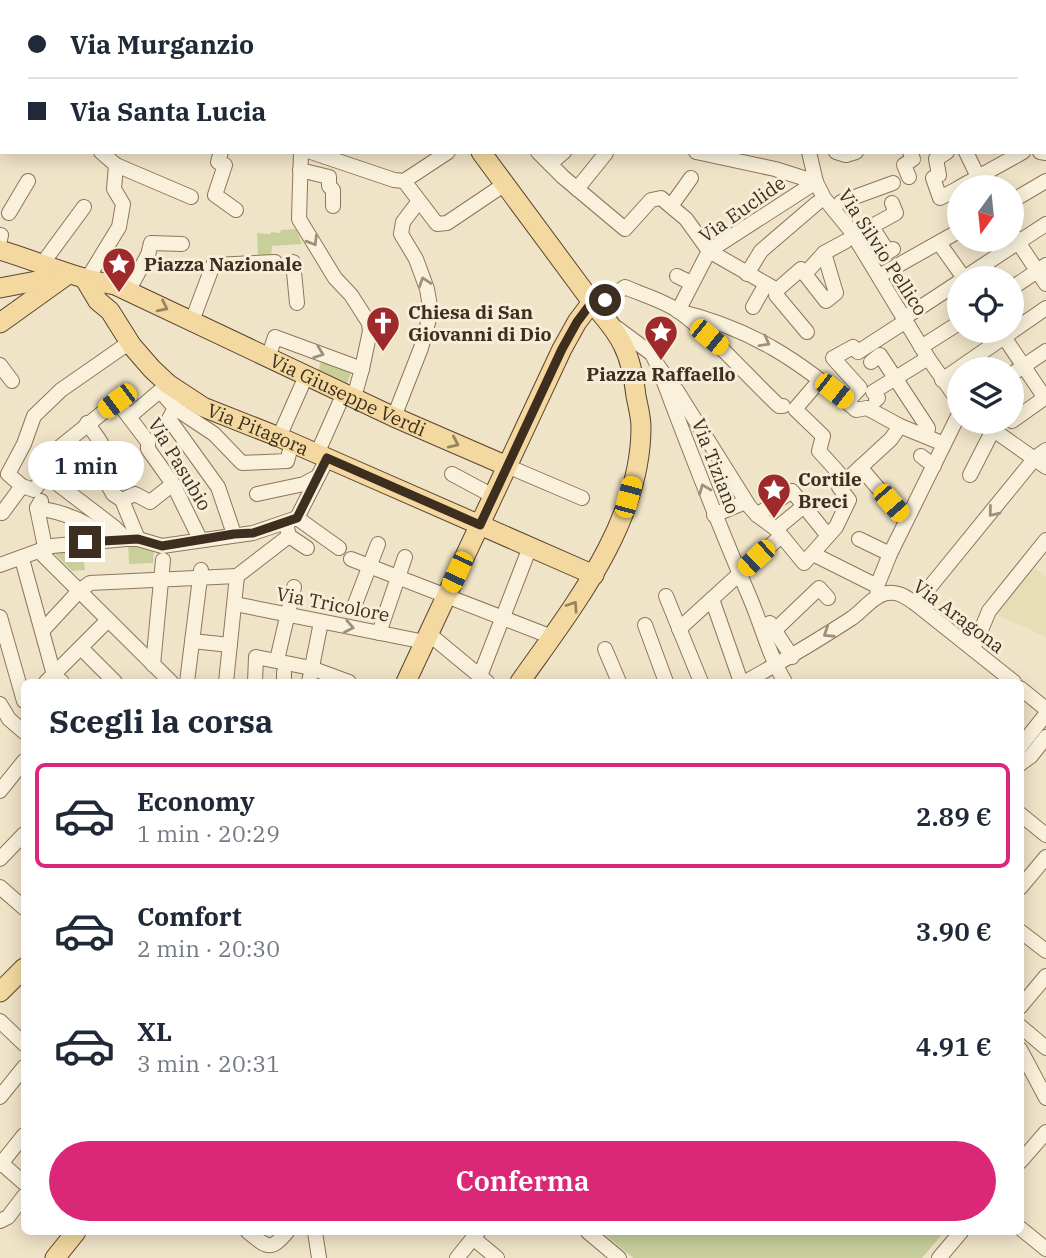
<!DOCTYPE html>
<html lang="it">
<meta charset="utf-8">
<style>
:root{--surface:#fff;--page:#f6f6f7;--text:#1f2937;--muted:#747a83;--line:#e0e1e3;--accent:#db2777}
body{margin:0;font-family:"IBM Plex Serif",serif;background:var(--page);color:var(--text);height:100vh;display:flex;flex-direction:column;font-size:26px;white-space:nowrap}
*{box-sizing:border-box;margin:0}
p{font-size:23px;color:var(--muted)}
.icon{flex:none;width:38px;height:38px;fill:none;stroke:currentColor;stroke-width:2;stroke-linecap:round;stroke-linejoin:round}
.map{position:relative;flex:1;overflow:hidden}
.sheet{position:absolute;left:21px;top:679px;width:1003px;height:556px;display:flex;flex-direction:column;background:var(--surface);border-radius:10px;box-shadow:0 4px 18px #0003}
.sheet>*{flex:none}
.banner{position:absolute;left:0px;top:0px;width:1046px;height:154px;box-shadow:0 4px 18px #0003;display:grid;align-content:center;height:154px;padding:0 28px;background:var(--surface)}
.needle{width:46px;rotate:195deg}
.fabs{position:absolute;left:947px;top:175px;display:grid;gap:14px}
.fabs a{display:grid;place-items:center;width:77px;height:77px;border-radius:50%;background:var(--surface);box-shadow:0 4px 18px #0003;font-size:35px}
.end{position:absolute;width:32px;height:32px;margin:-16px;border:9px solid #3d2e20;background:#fff;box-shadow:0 0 0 4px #fff}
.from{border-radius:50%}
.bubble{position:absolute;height:49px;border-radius:24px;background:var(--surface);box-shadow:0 4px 18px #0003;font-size:23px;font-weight:600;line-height:49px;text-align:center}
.car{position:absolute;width:21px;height:42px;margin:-21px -10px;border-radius:9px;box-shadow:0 0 5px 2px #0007;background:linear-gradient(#f5c518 24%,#345 0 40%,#f5c518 0 76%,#345 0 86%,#f5c518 0)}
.banner b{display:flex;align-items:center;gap:24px;height:66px;font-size:26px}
.banner b+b{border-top:2px solid var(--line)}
.banner i{width:18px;height:18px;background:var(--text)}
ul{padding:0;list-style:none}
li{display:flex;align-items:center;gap:21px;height:105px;margin:0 14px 10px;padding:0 14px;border:4px solid transparent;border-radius:10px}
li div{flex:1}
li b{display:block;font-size:26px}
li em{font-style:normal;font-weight:600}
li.selected{border-color:var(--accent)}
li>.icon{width:63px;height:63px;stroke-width:1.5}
h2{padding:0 28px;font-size:32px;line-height:84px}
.button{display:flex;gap:14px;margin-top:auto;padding:14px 28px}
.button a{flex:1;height:80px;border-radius:42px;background:var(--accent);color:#fff;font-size:28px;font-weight:600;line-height:80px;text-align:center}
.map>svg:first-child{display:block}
.farmland{fill:#e6deb5}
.green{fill:#c9cf9b}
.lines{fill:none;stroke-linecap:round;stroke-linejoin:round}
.minor-casing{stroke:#8d765c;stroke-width:16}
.major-casing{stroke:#5b4430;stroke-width:21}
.minor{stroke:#faf1dc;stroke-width:14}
.major{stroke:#f3d9a0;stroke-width:19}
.oneway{stroke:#9c907e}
.oneway2{stroke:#988460}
.route{stroke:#3d2e20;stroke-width:9}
.labels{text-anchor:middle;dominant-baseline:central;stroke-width:6;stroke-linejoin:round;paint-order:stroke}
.street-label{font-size:19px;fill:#3d2e20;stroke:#f7eed8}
.poi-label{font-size:19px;font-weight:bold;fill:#3d2e20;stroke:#f7eed8;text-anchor:start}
</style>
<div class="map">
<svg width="1046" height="1258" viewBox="0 0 1046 1258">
<rect width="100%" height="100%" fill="#f0e4c8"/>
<!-- farmland -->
<polygon class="farmland" points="1035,568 1046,577 1046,637 996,614"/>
<!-- green -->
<g class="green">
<polygon points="296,229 302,244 272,246 271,257 258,257 257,233 270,234 271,232 280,233 281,230"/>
<polygon points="321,362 351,373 346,386 317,373"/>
<polygon points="128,543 154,548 153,563 129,564"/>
<polygon points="82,547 85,570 72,571 52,551"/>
<polygon points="602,1232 944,1232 922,1258 633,1258"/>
</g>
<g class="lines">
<!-- minor casing -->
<g class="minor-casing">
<g id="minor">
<polyline points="40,0 41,2"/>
<polyline points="121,0 125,2"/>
<polyline points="198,0 200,2"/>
<polyline points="250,0 252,2"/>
<polyline points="386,0 387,2"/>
<polyline points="435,0 435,2"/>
<polyline points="526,0 536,2"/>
<polyline points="738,0 741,2"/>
<polyline points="787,0 789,2"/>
<polyline points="217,2 220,0"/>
<polyline points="312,2 314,0"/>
<polyline points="471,2 495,0"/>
<polyline points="630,2 630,0"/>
<polyline points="652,2 653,0"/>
<polyline points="717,2 718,0"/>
<polyline points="930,2 930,0"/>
<polyline points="978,2 978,0"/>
<polyline points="1045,11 1046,11"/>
<polyline points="1045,46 1046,46"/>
<polyline points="0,54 2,53"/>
<polyline points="1045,88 1046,88"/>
<polyline points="0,106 2,110"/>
<polyline points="101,152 116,165 191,197"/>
<polyline points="221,152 218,162 225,165 215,195 236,210"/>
<polyline points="301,152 299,219 335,278 351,295 369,323 370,331 362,369"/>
<polyline points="311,152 394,180 404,181"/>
<polyline points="448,152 404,181 437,224 447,223 505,184"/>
<polyline points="538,152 563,177 625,229 651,200 661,198 686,219 709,251 777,290 801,269 826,301 836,293 824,253"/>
<polyline points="696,152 775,169 816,182"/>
<polyline points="809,152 816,182 824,198 851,231 928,358 959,402"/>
<polyline points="836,152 846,155 856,152"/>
<polyline points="947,152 936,159 939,175 933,178 940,198 959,188"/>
<polyline points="966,152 983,187"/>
<polyline points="1040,152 1046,153"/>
<polyline points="550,164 564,152"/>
<polyline points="300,170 329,177 329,186 333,190 333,206"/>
<polyline points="909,177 904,165 913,159 910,152"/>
<polyline points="960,187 1023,152"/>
<polyline points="577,189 606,153"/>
<polyline points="1012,201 1046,181"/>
<polyline points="841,202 893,183"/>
<polyline points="671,206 691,178"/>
<polyline points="9,213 28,181"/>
<polyline points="872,227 888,252 893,249"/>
<polyline points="1012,233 1046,284"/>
<polyline points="854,236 896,213 892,203"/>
<polyline points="0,240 1,235"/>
<polyline points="939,243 964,278"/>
<polyline points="293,262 297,303"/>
<polyline points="42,264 84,207"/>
<polyline points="747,274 761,251 817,203"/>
<polyline points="805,274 824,253 846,241"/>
<polyline points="677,276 691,283"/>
<polyline points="879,276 959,231"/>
<polyline points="964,278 1046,224"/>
<polyline points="86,281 119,227 123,204 114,189 116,165"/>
<polyline points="1012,288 1046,265"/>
<polyline points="777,290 776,295 807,332"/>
<polyline points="128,291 148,255 151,243 182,244"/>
<polyline points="753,307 766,284"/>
<path d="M596,308L625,287C643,295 665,301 680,312C717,340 746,375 779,406H783"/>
<path d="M678,311C750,328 801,361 856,410L867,408L900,426L944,444"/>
<polyline points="678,311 709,251 816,182"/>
<polyline points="904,318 959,282"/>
<polyline points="192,321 213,265 275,262"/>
<path d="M617,328L652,354L658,366C687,444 717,521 750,598C762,626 769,656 785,682"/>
<polyline points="1000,331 1045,398"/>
<polyline points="921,347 959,323"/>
<polyline points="268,358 275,337 362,369 354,397"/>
<polyline points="871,362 880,355 928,428 927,436"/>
<polyline points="0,365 12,381"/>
<polyline points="658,366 677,391 749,506 757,515 776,529 804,563 836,527 849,500 839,487 891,439 900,426"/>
<polyline points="1012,374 1046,351"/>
<polyline points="820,380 795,409 823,436 819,451 846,481"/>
<polyline points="942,380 1046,308"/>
<polyline points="168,384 129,417 148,442 148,449 173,484 200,539"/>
<polyline points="161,392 175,408 214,434 242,463 287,461 292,443"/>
<polyline points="876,400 878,398 873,392 928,358"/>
<polyline points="847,402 860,388 833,358 853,347 858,352 906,321"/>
<polyline points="175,408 169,419 218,487 234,534"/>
<polyline points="129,417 117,401 60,447 58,459 34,490 22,486 8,474 24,444 34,416 61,390 130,342"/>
<polyline points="394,417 421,348 431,312 427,289 416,259 401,234 403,222 419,201"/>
<polyline points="1012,421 1046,397"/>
<polyline points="982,422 1046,467"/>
<path d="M87,423C99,441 112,449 100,470L113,494L122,500L138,539"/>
<polyline points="279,437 306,376"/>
<polyline points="317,454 344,393"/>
<polyline points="921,456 934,466"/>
<polyline points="507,466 582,498"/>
<polyline points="860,467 906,521"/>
<polyline points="452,474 493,496"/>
<polyline points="46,475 114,527 126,539"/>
<polyline points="970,475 993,430"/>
<polyline points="257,494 304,484 317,477"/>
<polyline points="122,500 135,494 150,502 173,484"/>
<polyline points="41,501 37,508 45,547"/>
<path d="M37,508C63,512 89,521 108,540"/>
<polyline points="2,513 22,486"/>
<polyline points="714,515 743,503"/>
<polyline points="757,515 792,491 828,536"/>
<polyline points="297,518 339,548"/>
<polyline points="287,528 289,536 307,548"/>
<polyline points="776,529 805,505"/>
<polyline points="859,539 890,554"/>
<polyline points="39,551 171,682"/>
<polyline points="813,554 877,586"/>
<polyline points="22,559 54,675 62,682"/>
<polyline points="351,559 552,637"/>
<polyline points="0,565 52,546 126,539 138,539 162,546 253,533 297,518 327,459"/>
<polyline points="237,576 289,536"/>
<polyline points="666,596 701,682"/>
<polyline points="878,596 877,586 890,554 959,414"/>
<polyline points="712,599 741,682"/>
<polyline points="235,604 425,642"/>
<polyline points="355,604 378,544"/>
<polyline points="916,604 1035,458 1046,450"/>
<polyline points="0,617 24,701"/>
<polyline points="770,623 792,657"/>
<polyline points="645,625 666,682"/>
<polyline points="679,629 781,536"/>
<polyline points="43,630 79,591 90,583 237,576"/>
<polyline points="775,630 819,588 828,598"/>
<polyline points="379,633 405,557"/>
<polyline points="429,634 487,682"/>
<polyline points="192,641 230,645"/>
<polyline points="81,648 115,682"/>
<polyline points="605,649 619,682"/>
<polyline points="973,649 989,611 1046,540"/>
<polyline points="277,660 294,587"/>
<polyline points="153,665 163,560"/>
<polyline points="480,676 530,547"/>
<polyline points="46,682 108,620"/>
<polyline points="187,682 201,570"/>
<polyline points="226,682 237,576"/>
<polyline points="255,682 256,657 311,668 349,682"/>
<polyline points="284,682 284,672"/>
<polyline points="309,682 321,622"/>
<path d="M745,682C781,662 817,641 852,618C863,610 873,596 887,593C899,591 907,598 916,604L1014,682"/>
<polyline points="1020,688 1046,709"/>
<polyline points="0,704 9,719 24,732"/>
<polyline points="1020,747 1046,714"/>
<polyline points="1020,764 1031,756 1046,737"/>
<polyline points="0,791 24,761"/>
<polyline points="1020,814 1046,835"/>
<polyline points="0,859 24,834"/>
<polyline points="0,887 24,908"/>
<polyline points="1020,888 1046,857"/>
<polyline points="1020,931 1046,951"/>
<polyline points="1020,1007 1046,976"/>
<polyline points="0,1021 24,1044"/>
<polyline points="1020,1026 1046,1048"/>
<polyline points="1020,1049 1046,1098"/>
<polyline points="0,1097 24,1067"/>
<polyline points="0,1162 24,1183"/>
<polyline points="1020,1162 1046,1132"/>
<polyline points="0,1165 24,1135"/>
<polyline points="0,1221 8,1217 24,1196"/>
<polyline points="1020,1228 1046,1249"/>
<path d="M248,1232C267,1247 270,1252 287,1232"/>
<polyline points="315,1232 319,1258"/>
<polyline points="588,1232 619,1258"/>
<polyline points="473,1238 497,1258"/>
<polyline points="457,1258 478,1232"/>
<polyline points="939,1258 961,1232"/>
</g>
</g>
<!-- major casing -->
<g class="major-casing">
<g id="major">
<polyline points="945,2 952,0"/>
<path d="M481,152L592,302C603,317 615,328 623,345C631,361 634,378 636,396C638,406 641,417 641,427C641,523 572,608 520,682"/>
<path id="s1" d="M0,250C40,262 73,278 115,285L394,417L507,466"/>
<path id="s2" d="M86,281L98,301L110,311L132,346L152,369L168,384L203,407L279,437L594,575"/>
<polyline points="0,288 63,276"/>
<polyline points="0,323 67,275"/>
<polyline points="406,682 562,349 577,322 592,302"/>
<polyline points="0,992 24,968"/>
<polyline points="55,1258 76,1232"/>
</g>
</g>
<!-- minor -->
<use href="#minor" class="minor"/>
<!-- major -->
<use href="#major" class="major"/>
</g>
<!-- one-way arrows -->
<defs><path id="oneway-chevron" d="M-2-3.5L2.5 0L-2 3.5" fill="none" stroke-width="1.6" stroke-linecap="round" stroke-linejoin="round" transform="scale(1.75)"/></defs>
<g class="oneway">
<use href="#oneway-chevron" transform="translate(313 241) rotate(59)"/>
<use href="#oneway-chevron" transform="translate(424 282) rotate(-108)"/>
<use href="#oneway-chevron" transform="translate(765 342) rotate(29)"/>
<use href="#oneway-chevron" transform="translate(319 353) rotate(20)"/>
<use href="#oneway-chevron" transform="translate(704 489) rotate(-111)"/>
<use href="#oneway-chevron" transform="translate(993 512) rotate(129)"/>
<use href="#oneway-chevron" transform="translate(349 627) rotate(11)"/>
<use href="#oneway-chevron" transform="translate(828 633) rotate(147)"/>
</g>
<g class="oneway2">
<use href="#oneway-chevron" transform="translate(163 307) rotate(26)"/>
<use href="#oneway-chevron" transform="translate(454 443) rotate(24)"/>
<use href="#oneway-chevron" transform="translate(573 606) rotate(-56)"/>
</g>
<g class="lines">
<!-- route -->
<polyline class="route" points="85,542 138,539 162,546 234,534 253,533 297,518 327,458 480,525 562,349 577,322 592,302 596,307 605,300"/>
</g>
<!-- icons -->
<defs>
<g id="sight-pin" transform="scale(1.75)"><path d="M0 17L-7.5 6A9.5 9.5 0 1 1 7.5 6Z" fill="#9e2a2b" stroke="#f7eed8"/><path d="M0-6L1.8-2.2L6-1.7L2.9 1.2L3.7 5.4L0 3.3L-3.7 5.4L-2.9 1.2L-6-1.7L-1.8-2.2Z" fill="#fff"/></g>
<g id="church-pin" transform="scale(1.75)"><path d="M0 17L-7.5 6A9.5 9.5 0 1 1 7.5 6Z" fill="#9e2a2b" stroke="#f7eed8"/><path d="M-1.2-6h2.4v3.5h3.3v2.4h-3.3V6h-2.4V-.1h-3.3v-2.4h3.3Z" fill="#fff"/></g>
</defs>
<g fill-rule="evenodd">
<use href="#sight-pin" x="119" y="264"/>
<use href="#church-pin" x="383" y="323"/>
<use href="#sight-pin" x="661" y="332"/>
<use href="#sight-pin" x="774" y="490"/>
</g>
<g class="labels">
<!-- street labels -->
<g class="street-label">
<text transform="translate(742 209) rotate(-35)">Via Euclide</text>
<text transform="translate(883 252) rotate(57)">Via Silvio Pellico</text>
<text stroke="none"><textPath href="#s1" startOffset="378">Via Giuseppe Verdi</textPath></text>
<text stroke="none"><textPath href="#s2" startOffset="234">Via Pitagora</textPath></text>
<text transform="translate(180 464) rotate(59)">Via Pasubio</text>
<text transform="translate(716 466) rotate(69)">Via Tiziano</text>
<text transform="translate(333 604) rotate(11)">Via Tricolore</text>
<text transform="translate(959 616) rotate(37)">Via Aragona</text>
</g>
<!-- poi labels -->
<g class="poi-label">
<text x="144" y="264">Piazza Nazionale</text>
<text x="408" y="312">Chiesa di San<tspan x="408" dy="22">Giovanni di Dio</tspan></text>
<text x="661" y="374" text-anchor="middle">Piazza Raffaello</text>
<text x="798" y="479">Cortile<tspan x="798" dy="22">Breci</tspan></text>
</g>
</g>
</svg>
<div class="fabs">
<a><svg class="needle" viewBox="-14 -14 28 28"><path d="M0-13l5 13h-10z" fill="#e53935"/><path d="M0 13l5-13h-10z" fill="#747a83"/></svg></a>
<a><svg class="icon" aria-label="locate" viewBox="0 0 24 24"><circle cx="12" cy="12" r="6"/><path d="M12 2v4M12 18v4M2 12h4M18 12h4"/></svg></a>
<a><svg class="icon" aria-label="layers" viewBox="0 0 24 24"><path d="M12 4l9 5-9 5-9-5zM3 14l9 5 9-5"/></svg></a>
</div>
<i class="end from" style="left:605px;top:300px"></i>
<i class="end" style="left:85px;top:542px"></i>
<div class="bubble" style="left:28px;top:441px;width:116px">1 min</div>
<i class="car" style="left:709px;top:337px;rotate:129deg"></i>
<i class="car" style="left:834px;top:391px;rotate:128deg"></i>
<i class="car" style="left:117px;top:401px;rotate:233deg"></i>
<i class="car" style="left:628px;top:497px;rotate:15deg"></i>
<i class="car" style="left:891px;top:503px;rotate:139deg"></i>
<i class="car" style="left:756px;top:558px;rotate:227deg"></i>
<i class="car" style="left:457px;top:572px;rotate:205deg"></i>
<div class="banner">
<b><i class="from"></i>Via Murganzio</b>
<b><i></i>Via Santa Lucia</b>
</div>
<section class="sheet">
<h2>Scegli la corsa</h2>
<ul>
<li class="selected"><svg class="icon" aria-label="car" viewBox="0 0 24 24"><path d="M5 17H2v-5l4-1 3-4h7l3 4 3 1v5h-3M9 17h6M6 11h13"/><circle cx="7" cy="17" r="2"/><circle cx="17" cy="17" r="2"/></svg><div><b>Economy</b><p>1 min · 20:29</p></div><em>2.89 €</em></li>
<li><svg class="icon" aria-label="car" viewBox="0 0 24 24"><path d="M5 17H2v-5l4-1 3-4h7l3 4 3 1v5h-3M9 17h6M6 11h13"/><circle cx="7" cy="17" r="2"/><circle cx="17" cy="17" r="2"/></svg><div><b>Comfort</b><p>2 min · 20:30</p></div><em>3.90 €</em></li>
<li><svg class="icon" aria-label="car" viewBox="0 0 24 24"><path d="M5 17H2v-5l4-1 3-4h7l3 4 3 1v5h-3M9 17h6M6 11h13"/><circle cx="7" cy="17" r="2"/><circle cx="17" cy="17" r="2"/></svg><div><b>XL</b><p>3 min · 20:31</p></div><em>4.91 €</em></li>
</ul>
<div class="button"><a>Conferma</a></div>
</section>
</div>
